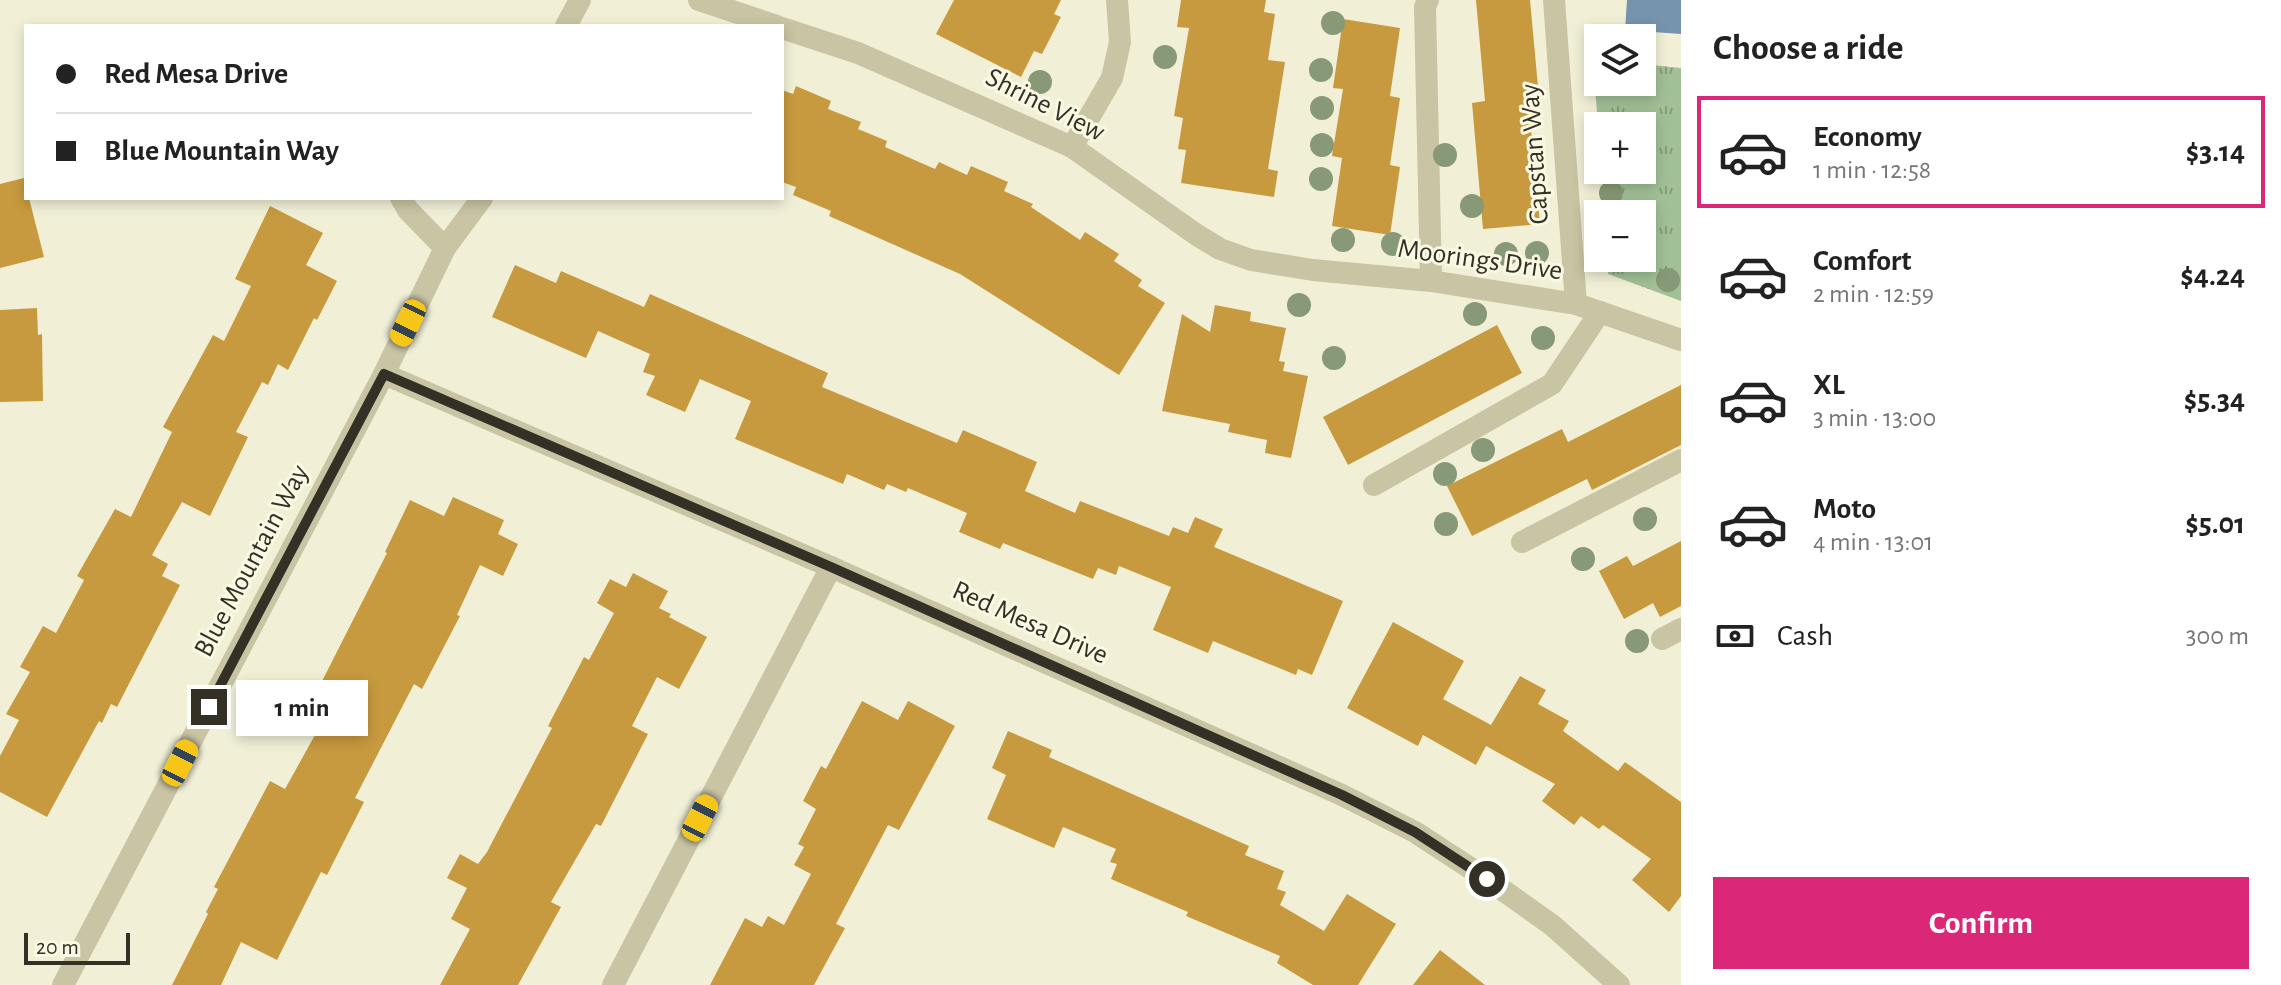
<!DOCTYPE html>
<meta charset="utf-8">
<style>
:root{--surface:#fff;--page:#f6f6f6;--text:#222;--muted:#767676;--line:#e0e0e0;--accent:#db2777}
body{margin:0;font-family:"Alegreya Sans",sans-serif;background:var(--page);color:var(--text);height:100vh;display:flex;flex-direction:column;font-size:30px;white-space:nowrap}
*{box-sizing:border-box;margin:0}
p{font-size:26px;color:var(--muted)}
.icon{flex:none;width:44px;height:44px;fill:none;stroke:currentColor;stroke-width:2;stroke-linecap:round;stroke-linejoin:round}
.map{position:relative;flex:1;overflow:hidden}
.details{display:flex;flex-direction:column;background:var(--surface);width:600px}
.details>*{flex:none}
.hud{position:absolute;left:24px;top:24px;width:760px;height:176px;border-radius:0px;box-shadow:0 4px 12px #0003;display:grid;align-content:center;height:176px;padding:0 32px;background:var(--surface)}
.buttons{position:absolute;left:1584px;top:24px;display:grid;gap:16px}
.buttons a{display:grid;place-items:center;width:72px;height:72px;border-radius:0px;background:var(--surface);box-shadow:0 4px 12px #0003;font-size:40px}
.scale{position:absolute;left:24px;bottom:20px;width:106px;box-sizing:border-box;padding-left:8px;border:4px solid #343025;border-top:0;font-size:22px;line-height:28px;white-space:nowrap;color:#343025;-webkit-text-stroke:6px #f9f8e3;paint-order:stroke}
.end{position:absolute;width:36px;height:36px;margin:-18px;border:10px solid #343025;background:#fff;box-shadow:0 0 0 4px #fff}
.from{border-radius:50%}
.bubble{position:absolute;height:56px;border-radius:0px;background:var(--surface);box-shadow:0 4px 12px #0003;font-size:26px;font-weight:700;line-height:56px;text-align:center}
.car{position:absolute;width:24px;height:48px;margin:-24px -12px;border-radius:10px;box-shadow:0 0 6px 2px #0007;background:linear-gradient(#f5c518 24%,#345 0 40%,#f5c518 0 76%,#345 0 86%,#f5c518 0)}
.hud b{display:flex;align-items:center;gap:28px;height:76px;font-size:30px}
.hud b+b{border-top:2px solid var(--line)}
.hud i{width:20px;height:20px;background:var(--text)}
ul{padding:0;list-style:none}
li{display:flex;align-items:center;gap:24px;height:112px;margin:0 16px 12px;padding:0 16px;border:4px solid transparent;border-radius:0px}
li div{flex:1}
li b{display:block;font-size:30px}
li em{font-style:normal;font-weight:700}
li.active{border-color:var(--accent)}
li>.icon{width:72px;height:72px;stroke-width:1.5}
h2{padding:0 32px;font-size:36px;line-height:96px}
.pay{display:flex;align-items:center;gap:20px;height:88px;padding:0 32px;font-size:30px}
.pay p{margin-inline-start:auto}
.cta{display:flex;gap:16px;margin-top:auto;padding:16px 32px}
.cta a{flex:1;height:92px;border-radius:0px;background:var(--accent);color:#fff;font-size:32px;font-weight:700;line-height:92px;text-align:center}
main{display:flex;flex:1;min-height:0}
.map>svg:first-child{display:block}
.grass{fill:url(#grass-tufts)}
.water{fill:#7694ae}
.building{fill:#c79a3f}
.lines{fill:none;stroke-linecap:round;stroke-linejoin:round}
.minor{stroke:#c9c4a3;stroke-width:22}
.tree{fill:#879977}
.route{stroke:#343025;stroke-width:10}
.labels{text-anchor:middle;dominant-baseline:central;stroke-width:6;stroke-linejoin:round;paint-order:stroke}
.street-label{font-size:28px;fill:#343025;stroke:#f9f8e3}
</style>
<main>
<div class="map">
<svg width="1681" height="985" viewBox="0 0 1681 985">
<defs>
<pattern id="grass-tufts" width="24" height="20" patternUnits="userSpaceOnUse" patternTransform="scale(2)"><rect width="24" height="20" fill="#a1c097"/><path d="M3 7l-1-3M5 7V3M7 7l1-3M15 17l-1-3M17 17v-4M19 17l1-3" fill="none" stroke="#849c7b"/></pattern>
</defs>
<rect width="100%" height="100%" fill="#f1f0d7"/>
<!-- grass -->
<polygon class="grass" points="1593,60 1598,61 1598,82 1642,82 1642,64 1681,68 1681,301 1608,274 1608,258 1642,258 1642,214 1607,214 1602,170 1642,170 1642,126 1598,126"/>
<!-- water -->
<polygon class="water" points="1627,0 1681,0 1681,34 1625,30"/>
<!-- building -->
<g class="building">
<polygon points="954,0 1061,0 1054,14 1061,17 1042,54 1034,51 1021,77 936,34"/>
<polygon points="1181,0 1266,0 1264,12 1275,14 1268,60 1285,62 1268,169 1278,171 1274,197 1181,183 1186,150 1178,149 1183,118 1174,116 1189,28 1177,27"/>
<polygon points="1476,0 1530,0 1539,97 1528,98 1540,224 1483,229 1472,103 1485,101"/>
<polygon points="1343,19 1400,28 1390,96 1400,98 1390,165 1400,167 1390,235 1332,226 1342,158 1332,156 1343,89 1333,88"/>
<polygon points="796,86 831,101 828,109 861,122 858,129 887,141 885,147 935,169 939,162 967,175 971,166 1008,182 1004,191 1033,204 1031,207 1080,240 1085,232 1119,254 1114,261 1142,280 1138,286 1165,303 1119,375 960,274 829,216 831,211 793,195 796,187 782,182 782,90 793,94"/>
<polygon points="24,178 26,198 29,198 44,257 0,268 0,184"/>
<polygon points="270,206 323,233 306,265 337,281 317,320 314,318 288,370 278,364 268,385 262,382 236,432 248,437 210,516 182,502 152,555 168,564 162,576 180,585 117,707 111,704 102,723 99,721 47,817 0,792 0,756 19,720 6,714 30,672 20,667 43,626 56,633 84,580 77,576 115,509 131,517 172,432 163,427 213,335 224,341 251,286 235,279"/>
<polygon points="515,265 556,283 561,271 644,307 650,294 828,373 822,387 957,443 963,430 1037,462 1025,491 1075,513 1080,501 1169,536 1173,527 1188,533 1195,517 1223,529 1214,547 1343,601 1312,675 1298,669 1296,675 1213,641 1208,653 1153,630 1171,587 1119,566 1116,575 1098,568 1093,579 1003,543 1000,549 959,532 967,513 908,488 906,492 887,484 884,490 847,474 843,484 735,439 751,401 700,379 685,412 646,395 655,376 643,372 650,354 598,331 586,358 492,317"/>
<polygon points="1215,305 1251,312 1250,321 1286,328 1279,361 1285,362 1283,371 1308,376 1291,458 1265,453 1267,440 1228,432 1230,424 1162,411 1182,314 1210,332"/>
<polygon points="37,308 38,335 42,334 43,401 0,402 0,310"/>
<polygon points="1497,325 1522,373 1348,465 1323,417"/>
<polygon points="1681,385 1681,445 1592,490 1587,479 1472,536 1447,486 1562,429 1568,442"/>
<polygon points="453,497 504,520 498,534 518,544 503,576 480,565 457,615 460,616 422,689 414,684 355,798 364,802 327,875 321,872 277,960 241,942 221,985 172,985 208,914 206,912 218,889 214,887 270,781 285,789 315,735 308,731 325,700 315,695 387,553 385,552 410,500 444,516"/>
<polygon points="1681,541 1681,606 1660,617 1653,603 1624,619 1599,571 1627,556 1633,566"/>
<polygon points="633,573 668,591 659,608 671,614 669,617 707,637 679,689 657,677 632,726 648,734 601,826 596,824 551,902 561,907 518,985 440,985 470,929 451,919 467,888 447,878 460,854 478,864 487,852 552,728 548,726 584,657 589,660 614,613 597,603 610,579 626,587"/>
<polygon points="1393,622 1464,661 1443,699 1491,725 1520,676 1546,690 1538,704 1569,721 1563,731 1618,771 1625,762 1681,802 1681,896 1669,912 1632,880 1651,859 1603,825 1599,829 1581,816 1574,825 1542,801 1555,784 1486,746 1476,765 1423,735 1418,746 1347,708"/>
<polygon points="862,701 898,720 908,701 955,726 899,830 888,825 836,924 845,928 814,985 710,985 745,918 762,927 768,916 784,925 811,874 794,865 804,847 798,844 816,809 803,801 821,766 826,769"/>
<polygon points="1008,731 1052,750 1049,757 1249,846 1245,855 1284,871 1277,889 1286,892 1280,905 1324,931 1347,894 1396,924 1358,985 1313,985 1277,963 1280,956 1186,916 1188,912 1111,879 1117,864 1110,862 1116,849 1063,827 1054,848 987,819 1006,775 992,768"/>
<polygon points="1440,950 1485,985 1413,985"/>
</g>
<g class="lines">
<!-- minor -->
<g class="minor">
<polyline points="699,0 777,26"/>
<polyline points="1428,0 1425,7 1431,281"/>
<polyline points="1554,0 1576,304"/>
<polyline points="566,26 580,0"/>
<polyline points="782,28 858,53 1072,147 1197,235 1220,249 1251,260 1313,270 1431,281 1576,304 1681,340"/>
<polyline points="1072,147 1112,78 1120,42 1117,0"/>
<polyline points="401,198 408,210 445,248 482,198"/>
<polyline points="384,374 831,567 1342,795 1415,832 1487,879 1552,925 1619,985"/>
<polyline points="1374,485 1552,384 1600,312"/>
<polyline points="1522,542 1681,460"/>
<polyline points="1662,639 1681,629"/>
<polyline points="63,985 384,374 445,248"/>
<polyline points="613,985 831,567"/>
</g>
</g>
<!-- trees -->
<g class="tree">
<circle cx="1333" cy="23" r="12"/>
<circle cx="1165" cy="57" r="12"/>
<circle cx="1321" cy="70" r="12"/>
<circle cx="1040" cy="82" r="12"/>
<circle cx="1322" cy="108" r="12"/>
<circle cx="1322" cy="145" r="12"/>
<circle cx="1445" cy="155" r="12"/>
<circle cx="1321" cy="179" r="12"/>
<circle cx="1611" cy="193" r="12"/>
<circle cx="1472" cy="206" r="12"/>
<circle cx="1343" cy="240" r="12"/>
<circle cx="1393" cy="244" r="12"/>
<circle cx="1537" cy="253" r="12"/>
<circle cx="1506" cy="254" r="12"/>
<circle cx="1668" cy="280" r="12"/>
<circle cx="1299" cy="305" r="12"/>
<circle cx="1475" cy="314" r="12"/>
<circle cx="1543" cy="338" r="12"/>
<circle cx="1334" cy="358" r="12"/>
<circle cx="1483" cy="450" r="12"/>
<circle cx="1445" cy="474" r="12"/>
<circle cx="1645" cy="519" r="12"/>
<circle cx="1446" cy="524" r="12"/>
<circle cx="1583" cy="559" r="12"/>
<circle cx="1637" cy="641" r="12"/>
</g>
<g class="lines">
<!-- route -->
<polyline class="route" points="209,707 384,374 831,567 1342,795 1415,832 1487,879"/>
</g>
<g class="labels">
<!-- street labels -->
<g class="street-label">
<text transform="translate(1045 105) rotate(27)">Shrine View</text>
<text transform="translate(1535 154) rotate(-94)">Capstan Way</text>
<text transform="translate(1480 260) rotate(8)">Moorings Drive</text>
<text transform="translate(252 561) rotate(-62)">Blue Mountain Way</text>
<text transform="translate(1030 623) rotate(24)">Red Mesa Drive</text>
</g>
</g>
</svg>
<div class="buttons">
<a><svg class="icon" aria-label="layers" viewBox="0 0 24 24"><path d="M12 4l9 5-9 5-9-5zM3 14l9 5 9-5"/></svg></a>
<a>+</a>
<a>−</a>
</div>
<div class="scale">20 m</div>
<i class="end from" style="left:1487px;top:879px"></i>
<i class="end" style="left:209px;top:707px"></i>
<div class="bubble" style="left:236px;top:680px;width:132px">1 min</div>
<i class="car" style="left:408px;top:323px;rotate:206deg"></i>
<i class="car" style="left:180px;top:763px;rotate:27deg"></i>
<i class="car" style="left:700px;top:818px;rotate:27deg"></i>
<div class="hud">
<b><i class="from"></i>Red Mesa Drive</b>
<b><i></i>Blue Mountain Way</b>
</div>
</div>
<section class="details">
<h2>Choose a ride</h2>
<ul>
<li class="active"><svg class="icon" aria-label="car" viewBox="0 0 24 24"><path d="M5 17H2v-5l4-1 3-4h7l3 4 3 1v5h-3M9 17h6M6 11h13"/><circle cx="7" cy="17" r="2"/><circle cx="17" cy="17" r="2"/></svg><div><b>Economy</b><p>1 min · 12:58</p></div><em>$3.14</em></li>
<li><svg class="icon" aria-label="car" viewBox="0 0 24 24"><path d="M5 17H2v-5l4-1 3-4h7l3 4 3 1v5h-3M9 17h6M6 11h13"/><circle cx="7" cy="17" r="2"/><circle cx="17" cy="17" r="2"/></svg><div><b>Comfort</b><p>2 min · 12:59</p></div><em>$4.24</em></li>
<li><svg class="icon" aria-label="car" viewBox="0 0 24 24"><path d="M5 17H2v-5l4-1 3-4h7l3 4 3 1v5h-3M9 17h6M6 11h13"/><circle cx="7" cy="17" r="2"/><circle cx="17" cy="17" r="2"/></svg><div><b>XL</b><p>3 min · 13:00</p></div><em>$5.34</em></li>
<li><svg class="icon" aria-label="car" viewBox="0 0 24 24"><path d="M5 17H2v-5l4-1 3-4h7l3 4 3 1v5h-3M9 17h6M6 11h13"/><circle cx="7" cy="17" r="2"/><circle cx="17" cy="17" r="2"/></svg><div><b>Moto</b><p>4 min · 13:01</p></div><em>$5.01</em></li>
</ul>
<div class="pay"><svg class="icon" aria-label="cash" viewBox="0 0 24 24"><path d="M3 7h18v10H3z"/><circle cx="12" cy="12" r="2"/></svg>Cash<p>300 m</p></div>
<div class="cta"><a>Confirm</a></div>
</section>
</main>
